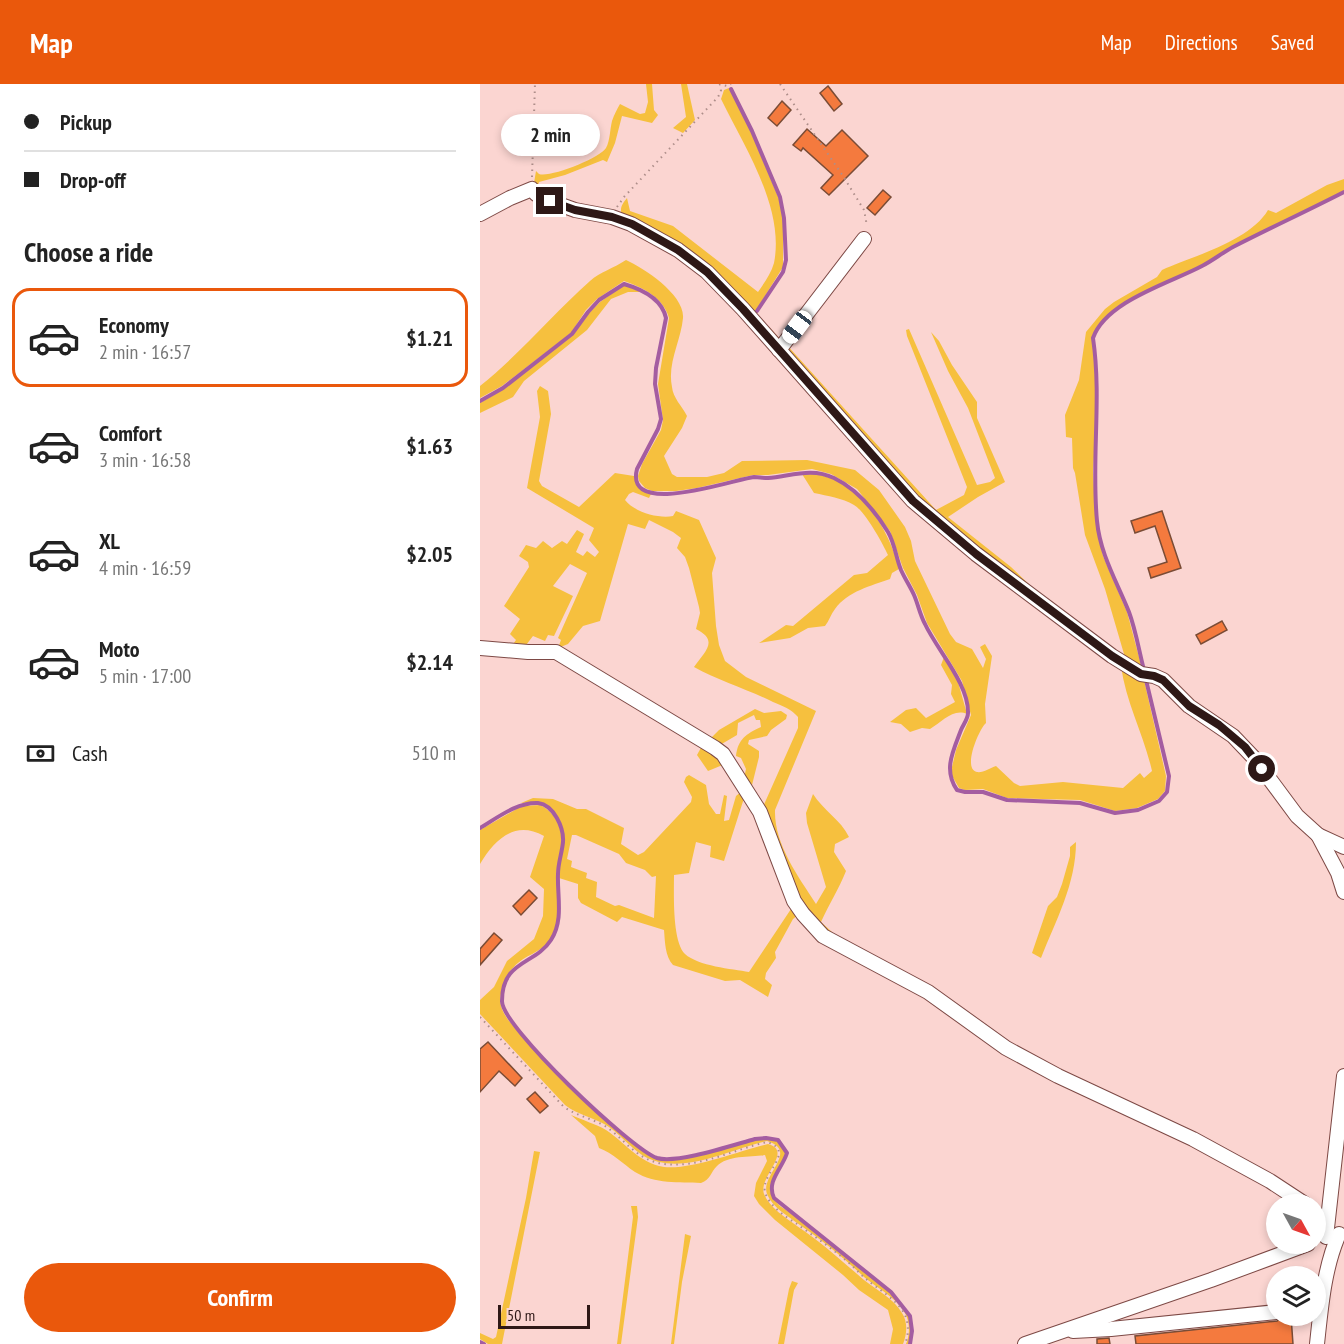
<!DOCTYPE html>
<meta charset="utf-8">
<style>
:root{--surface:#fff;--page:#f6f6f6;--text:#222;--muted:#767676;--line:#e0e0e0;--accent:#ea580c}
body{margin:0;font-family:"PT Sans Narrow",sans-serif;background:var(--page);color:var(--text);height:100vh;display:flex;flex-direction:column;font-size:22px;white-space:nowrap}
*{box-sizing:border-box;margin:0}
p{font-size:20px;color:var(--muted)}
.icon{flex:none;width:33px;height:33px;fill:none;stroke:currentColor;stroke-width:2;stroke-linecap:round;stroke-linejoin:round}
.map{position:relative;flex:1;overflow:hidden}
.side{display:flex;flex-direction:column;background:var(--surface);width:480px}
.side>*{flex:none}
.hud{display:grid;align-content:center;height:132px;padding:0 24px;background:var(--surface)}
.needle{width:39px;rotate:130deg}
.buttons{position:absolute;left:786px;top:1110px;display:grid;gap:12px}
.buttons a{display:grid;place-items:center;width:60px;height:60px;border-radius:50%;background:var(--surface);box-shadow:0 3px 9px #0003;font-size:30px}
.scale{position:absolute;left:18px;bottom:15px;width:92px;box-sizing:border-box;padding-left:6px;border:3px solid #2e1816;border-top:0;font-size:16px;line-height:21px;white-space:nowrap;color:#2e1816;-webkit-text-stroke:4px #fbd5d1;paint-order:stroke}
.end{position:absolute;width:27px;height:27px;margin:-14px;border:8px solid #2e1816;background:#fff;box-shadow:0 0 0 3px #fff}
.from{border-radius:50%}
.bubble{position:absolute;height:42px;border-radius:21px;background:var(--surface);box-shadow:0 3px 9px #0003;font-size:20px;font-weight:700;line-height:42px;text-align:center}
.car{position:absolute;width:18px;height:36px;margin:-18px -9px;border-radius:8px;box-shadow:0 0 4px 2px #0007;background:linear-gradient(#fff 24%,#345 0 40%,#fff 0 76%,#345 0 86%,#fff 0)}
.hud b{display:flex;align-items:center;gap:21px;height:57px;font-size:22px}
.hud b+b{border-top:2px solid var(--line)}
.hud i{width:15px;height:15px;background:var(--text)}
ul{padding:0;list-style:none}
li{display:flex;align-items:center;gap:18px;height:99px;margin:0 12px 9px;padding:0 12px;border:3px solid transparent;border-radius:18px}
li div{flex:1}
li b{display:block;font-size:22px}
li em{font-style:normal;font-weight:700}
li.selected{border-color:var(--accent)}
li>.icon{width:54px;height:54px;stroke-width:1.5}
h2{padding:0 24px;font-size:27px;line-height:72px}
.pay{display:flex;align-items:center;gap:15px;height:66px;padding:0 24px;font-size:22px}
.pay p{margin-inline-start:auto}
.action{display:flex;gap:12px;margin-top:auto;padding:12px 24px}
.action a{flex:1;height:69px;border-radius:36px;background:var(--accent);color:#fff;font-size:24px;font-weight:700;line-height:69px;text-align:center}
header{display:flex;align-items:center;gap:36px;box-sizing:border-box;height:84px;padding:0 30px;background:var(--accent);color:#fff}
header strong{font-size:28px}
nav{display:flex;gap:33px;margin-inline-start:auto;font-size:21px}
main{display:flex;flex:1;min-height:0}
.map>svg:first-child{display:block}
.green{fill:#f6c03e;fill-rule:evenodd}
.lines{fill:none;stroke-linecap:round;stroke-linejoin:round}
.stream{stroke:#a45da1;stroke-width:4}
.building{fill:#f47a3e;stroke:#7a4c36;stroke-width:1.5}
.minor-casing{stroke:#7d4945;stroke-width:16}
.path{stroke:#ae8e8a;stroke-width:2;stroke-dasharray:1.5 4.5;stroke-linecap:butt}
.minor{stroke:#fff;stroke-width:14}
.route{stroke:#2e1816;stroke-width:8}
</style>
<header>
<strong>Map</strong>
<nav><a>Map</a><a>Directions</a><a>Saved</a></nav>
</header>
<main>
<section class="side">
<div class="hud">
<b><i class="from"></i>Pickup</b>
<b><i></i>Drop-off</b>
</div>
<h2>Choose a ride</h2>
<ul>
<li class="selected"><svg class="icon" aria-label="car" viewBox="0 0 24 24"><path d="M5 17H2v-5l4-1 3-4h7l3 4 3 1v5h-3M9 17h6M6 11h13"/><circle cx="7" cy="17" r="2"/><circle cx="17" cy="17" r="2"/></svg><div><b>Economy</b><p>2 min · 16:57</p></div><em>$1.21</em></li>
<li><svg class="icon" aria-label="car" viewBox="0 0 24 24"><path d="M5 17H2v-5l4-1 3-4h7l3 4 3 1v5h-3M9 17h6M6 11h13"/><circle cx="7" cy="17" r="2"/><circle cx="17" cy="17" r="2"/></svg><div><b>Comfort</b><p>3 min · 16:58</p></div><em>$1.63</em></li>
<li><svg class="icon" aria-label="car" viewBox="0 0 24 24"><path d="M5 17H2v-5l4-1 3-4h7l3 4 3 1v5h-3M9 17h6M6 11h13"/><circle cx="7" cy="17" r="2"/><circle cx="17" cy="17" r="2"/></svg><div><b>XL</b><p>4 min · 16:59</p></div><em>$2.05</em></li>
<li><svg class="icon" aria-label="car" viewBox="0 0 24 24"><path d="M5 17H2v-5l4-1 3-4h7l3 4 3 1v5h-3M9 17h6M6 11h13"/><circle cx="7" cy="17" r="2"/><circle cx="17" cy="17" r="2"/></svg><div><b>Moto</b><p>5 min · 17:00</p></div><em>$2.14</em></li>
</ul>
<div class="pay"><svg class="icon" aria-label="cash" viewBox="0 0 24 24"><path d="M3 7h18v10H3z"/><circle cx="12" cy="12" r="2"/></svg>Cash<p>510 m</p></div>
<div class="action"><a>Confirm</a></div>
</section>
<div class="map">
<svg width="864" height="1260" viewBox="0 0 864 1260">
<rect width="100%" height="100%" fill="#fbd5d1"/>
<!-- green -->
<g class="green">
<path d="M166,0H172L174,26L178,31L172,39L142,32L135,59L127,78L123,76L85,91L59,98L57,106L54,99L56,87L59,90C70,94 120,74 126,64C130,57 130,45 132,37C134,31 137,25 140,20L160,30L165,29L168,18Z"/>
<polygon points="201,0 207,0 215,36 203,49 193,44 206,33"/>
<path d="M249,4L271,48L299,115L303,135V183L275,228L302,257L300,260L258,215L142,131C139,124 143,119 147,114L150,127L193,142L278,208C284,199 291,190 294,179C305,124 264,62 241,15L244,6Z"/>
<path d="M864,95V107L751,164L721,182L663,208L636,225L614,248L612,254L615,277L617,329L613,387L616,439L623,472L647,528L663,588L639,573L644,570L625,505L605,451L595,389L593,384L592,354L586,353L585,331L599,296L606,248L625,225L634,218L677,193L682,186C713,172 770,157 788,126L796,129L847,101Z"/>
<path d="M146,176C164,184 205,211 203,234C201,257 187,279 192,303C193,314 202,322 207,332L202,344L184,372L192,390L197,393H227L244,389L262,377L327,376L375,386L399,406L425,443L431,457L435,477L470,550L476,558L492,565L503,584L506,575L500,563L505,560L512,572L505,620L506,639C499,645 482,685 497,688C503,689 510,684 516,682L534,699L540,702L583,698L643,704L660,689L664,694L672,687C664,651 646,619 641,582L664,596L686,692L685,707L678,715L657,724L635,727L600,716L527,714L503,705L485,706L479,704L471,690L472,683L476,666L491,631L482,597L447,539L437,511L423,484L410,447L377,405L351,390L332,385L288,391H273L217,404L196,407H172L165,404L159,397L158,392L162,380L181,346L183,336L178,300L189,234C184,214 162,203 144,197L117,215L106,226L91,249L22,302L0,314V302C40,270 72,231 110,197C120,188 134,184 146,176Z"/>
<polygon points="144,201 161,208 148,208 131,215 107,246 44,297 33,313 0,329 0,319 24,305 93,251 109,229 120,218"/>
<polygon points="429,245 497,401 510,398 515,394 488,324 468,287 451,248 459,257 472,281 497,318 497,334 525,398 498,413 468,433 531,483 564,515 444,423 303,263 306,260 456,426 484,411 487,403 427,252 426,246"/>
<path d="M60,302L68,307L71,330L59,397L62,402L99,423L135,389L154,392C157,402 162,406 171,410L169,414L153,408L149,410L145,416C154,428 179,435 193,432L196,427L219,436L236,474L232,489L236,542L239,561L245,577L266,593L336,627L295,726C294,760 318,792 336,820L346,803L327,739L326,729L333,710C343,726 361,736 369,753L355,760L354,768L366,787C359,805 349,820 341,838L365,860L350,852L326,828L282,725L318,644V633C311,625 303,622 293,618C267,605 239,597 214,583C224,568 240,557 216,545L220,529L219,523L209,484L205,473L197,464L201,454L193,448L169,436L165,445L148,440L120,537L103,542L88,560L78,564L81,556L78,554L107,489L90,480L73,502L93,512L74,552L68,551L65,557L53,552L43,565L31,563L36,556L30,550L40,535L24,522L49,483L48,478L39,472L46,461L56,464L63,457L72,464L82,457L87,460L97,446L104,450L96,468L103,472L107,467L115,473L119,468L109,456L114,444L47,404L60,333L57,307Z"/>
<path d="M332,389C344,392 356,395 367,402C393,420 412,456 419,485L412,489L410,495C391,502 368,507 355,525C351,530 349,537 345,542L328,544L310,554L279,559L306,541L313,542L374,491L387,489L408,471C403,460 385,427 374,421C362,414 348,412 334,409L322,390Z"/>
<path d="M464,573L478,598L487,630C473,624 462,638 450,645L442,644L430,648L421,640L410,638L426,626L436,624L446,634L475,618L471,610L472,601L461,581Z"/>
<path d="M275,625L284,629L301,627L307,631L306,635L291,646L287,652L269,656L268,660L279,667V673L271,705L264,694L266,685L261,674L256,672C258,655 266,650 281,643L280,636H276L274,631L258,639L257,651L240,661L230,655L239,646Z"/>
<polygon points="223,660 245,680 228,687 217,671"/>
<path d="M209,691L226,701L229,720L236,730H240L244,711L247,712L244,737L249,736L256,712L262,707L265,711L244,777L230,773L231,762L216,758L209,789L194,791C194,810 192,857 205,870C218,882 252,885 269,888L313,822L319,830L313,835L295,868L296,874L286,889L285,895L292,901L288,913L260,896L245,897L193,881C185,872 185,858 184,846L142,833L137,838L101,819L98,814V800L79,794C79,770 92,745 72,726C69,723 65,719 60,718C55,717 47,719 41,719L53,714L73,715L97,725H106L144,744L141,760L158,771L164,768L211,718L212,713L204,698L206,693ZM92,751H96L139,770L146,779L165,786L172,793L176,792L174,834L139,821L135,822L116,813L117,798L106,794L107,789L91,783L92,777L87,775Z"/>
<path d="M60,721C71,726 78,736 81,748C83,760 79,773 77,784C75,801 81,818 78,834C77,841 74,850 70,856C61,869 44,871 34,883C25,891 17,913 22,925C25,933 32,941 38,947C60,975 152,1071 183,1076C211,1079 273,1047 295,1056C301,1058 304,1064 306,1069C300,1091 278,1099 300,1122C328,1141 418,1205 429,1233C433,1242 431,1251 429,1260H426C430,1251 430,1238 425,1229C417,1214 397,1204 384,1193C364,1174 343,1157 320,1141C309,1133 292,1123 287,1110C280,1091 320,1067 287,1057C249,1065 199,1094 162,1071C149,1062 139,1049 126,1041C112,1033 98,1031 85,1021L0,930V916L14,903L27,877L54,855L63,832L64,805L50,793L64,752C35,736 15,755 0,780V746L42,722Z"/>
<path d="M596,758C596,800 576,836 561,874L552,869L568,822L577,813L582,800L590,772V763Z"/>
<path d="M91,1031C102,1036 116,1040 126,1046C144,1058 157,1076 179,1082C204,1089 261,1066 288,1060C314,1067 278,1093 284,1110C289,1123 306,1134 317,1142C341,1158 362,1177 384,1196C397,1206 414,1215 422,1229C428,1238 427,1250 423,1260H410L413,1245L408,1226L379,1206L363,1191L295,1136L279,1120L274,1112L276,1099L287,1077L285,1071C271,1073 247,1071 237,1082C230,1089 231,1095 221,1099C199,1098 175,1100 155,1088C143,1080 133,1069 119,1064L115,1052Z"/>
<polygon points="54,1067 60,1068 22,1260 8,1260 0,1255 0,1249 13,1255 16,1253 46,1114"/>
<polygon points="151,1122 157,1122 158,1133 141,1260 137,1260 153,1133"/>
<polygon points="205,1150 211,1152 202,1198 194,1260 191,1260"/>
<polygon points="312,1197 318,1199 314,1206 304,1260 298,1260 309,1205"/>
</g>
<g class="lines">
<!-- stream -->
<g class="stream">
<polyline points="251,5 272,47 300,113 304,134 306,176 303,188 277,227"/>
<path d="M0,317L23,304L92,250L108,228L119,216L144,200C161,205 182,215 186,234L176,284L175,300L181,335L178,345L157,385C144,435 255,395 274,393C278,393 283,394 288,394C311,392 332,383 354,394C377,405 395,427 408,448C415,460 416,474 421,486C425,495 430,502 434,511C438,520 440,531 445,540C457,566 489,600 488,629C488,635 483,641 481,646C473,667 463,686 477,706L485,708H503L527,716L600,719L635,729L658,726L679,717L687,708L689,692L666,596"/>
<path d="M664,586C659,567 656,547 649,528C637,498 620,470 617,437C611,376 622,315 613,254C626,217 690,199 722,182C732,177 742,169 753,163C790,144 827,127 864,108"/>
<path d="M0,744C17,734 37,718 58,719C74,721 84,744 83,758C82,769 78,779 78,790C77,812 84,836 71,856C55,881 22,876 22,917C21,942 151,1065 177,1074C197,1080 253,1061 275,1055L286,1054L298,1056L307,1069C302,1085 286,1097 294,1114L411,1208L430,1232L432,1247L430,1260"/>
<polyline points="0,1258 4,1260"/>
</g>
</g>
<!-- building -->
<g class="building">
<polygon points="348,2 362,20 354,27 340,9"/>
<polygon points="302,17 311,26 297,42 288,34"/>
<polygon points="327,45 346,62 362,46 388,72 349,111 341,104 353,91 323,64 321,67 313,61"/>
<polygon points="403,106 411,113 395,131 387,124"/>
<polygon points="682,427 701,484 671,494 668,484 687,478 675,442 655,449 651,437"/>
<polygon points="742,537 747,546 721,560 716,551"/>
<polygon points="49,806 57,814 41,831 33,822"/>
<polygon points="14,849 22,856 0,881 0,865"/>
<polygon points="8,958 42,994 35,1002 19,987 0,1008 0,965"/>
<polygon points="55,1008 68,1022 60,1029 47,1015"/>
<polygon points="804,1232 811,1232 813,1260 656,1260 655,1252 797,1237"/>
<polygon points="629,1254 630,1260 617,1260 617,1255"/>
</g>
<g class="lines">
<!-- minor casing -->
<g class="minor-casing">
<g id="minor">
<polyline points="0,130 30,114 52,105 56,110 70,117 95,126 132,133 151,140 198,166 227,188 263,225 433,417 496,470 632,572 661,590 674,592 683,596 709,622 753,652 774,674 817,732 838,751 864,763"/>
<polyline points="299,266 384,155"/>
<polyline points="0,564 48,568 76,568 235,664 243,670 280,728 314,817 323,830 343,852 448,908 526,964 578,992 713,1055 790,1097 825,1120"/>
<polyline points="838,751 858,789 864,808"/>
<polyline points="836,1130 847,1141"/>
<polyline points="846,1153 864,992"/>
<polyline points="593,1247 631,1245 796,1228"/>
<polyline points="545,1260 731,1196 828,1160"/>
<path d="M837,1260C841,1223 844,1184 859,1150"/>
</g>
</g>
<!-- path -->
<g class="path">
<polyline points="239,0 247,2 251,0"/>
<polyline points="300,0 363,92 384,126 387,142"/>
<polyline points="52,93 55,0"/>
<polyline points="137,123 144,113 238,13 241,7 240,1"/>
<path d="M0,933L83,1022C96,1032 111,1034 125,1042C139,1051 150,1066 165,1074C202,1093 250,1066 287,1058C317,1067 280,1090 285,1108C289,1122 306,1133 317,1140C335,1153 353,1165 369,1179C375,1184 380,1190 386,1195C398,1205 416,1215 424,1229C429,1238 429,1251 425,1260"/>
</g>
<!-- minor -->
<use href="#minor" class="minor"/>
</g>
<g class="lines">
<!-- route -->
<polyline class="route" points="70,117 95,126 132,133 152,140 198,166 227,188 263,225 433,417 496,470 632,572 661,590 674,592 683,596 709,622 739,641 765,663 782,685"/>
</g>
</svg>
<div class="buttons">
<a><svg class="needle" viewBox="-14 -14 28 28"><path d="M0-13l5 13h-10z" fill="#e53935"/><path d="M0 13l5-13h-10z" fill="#767676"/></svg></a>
<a><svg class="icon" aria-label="layers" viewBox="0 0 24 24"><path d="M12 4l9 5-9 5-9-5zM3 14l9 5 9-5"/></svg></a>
</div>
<div class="scale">50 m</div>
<i class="end from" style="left:782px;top:685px"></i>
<i class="end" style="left:70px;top:117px"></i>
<div class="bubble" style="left:21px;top:30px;width:99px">2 min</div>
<i class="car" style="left:317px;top:243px;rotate:217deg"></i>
</div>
</main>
